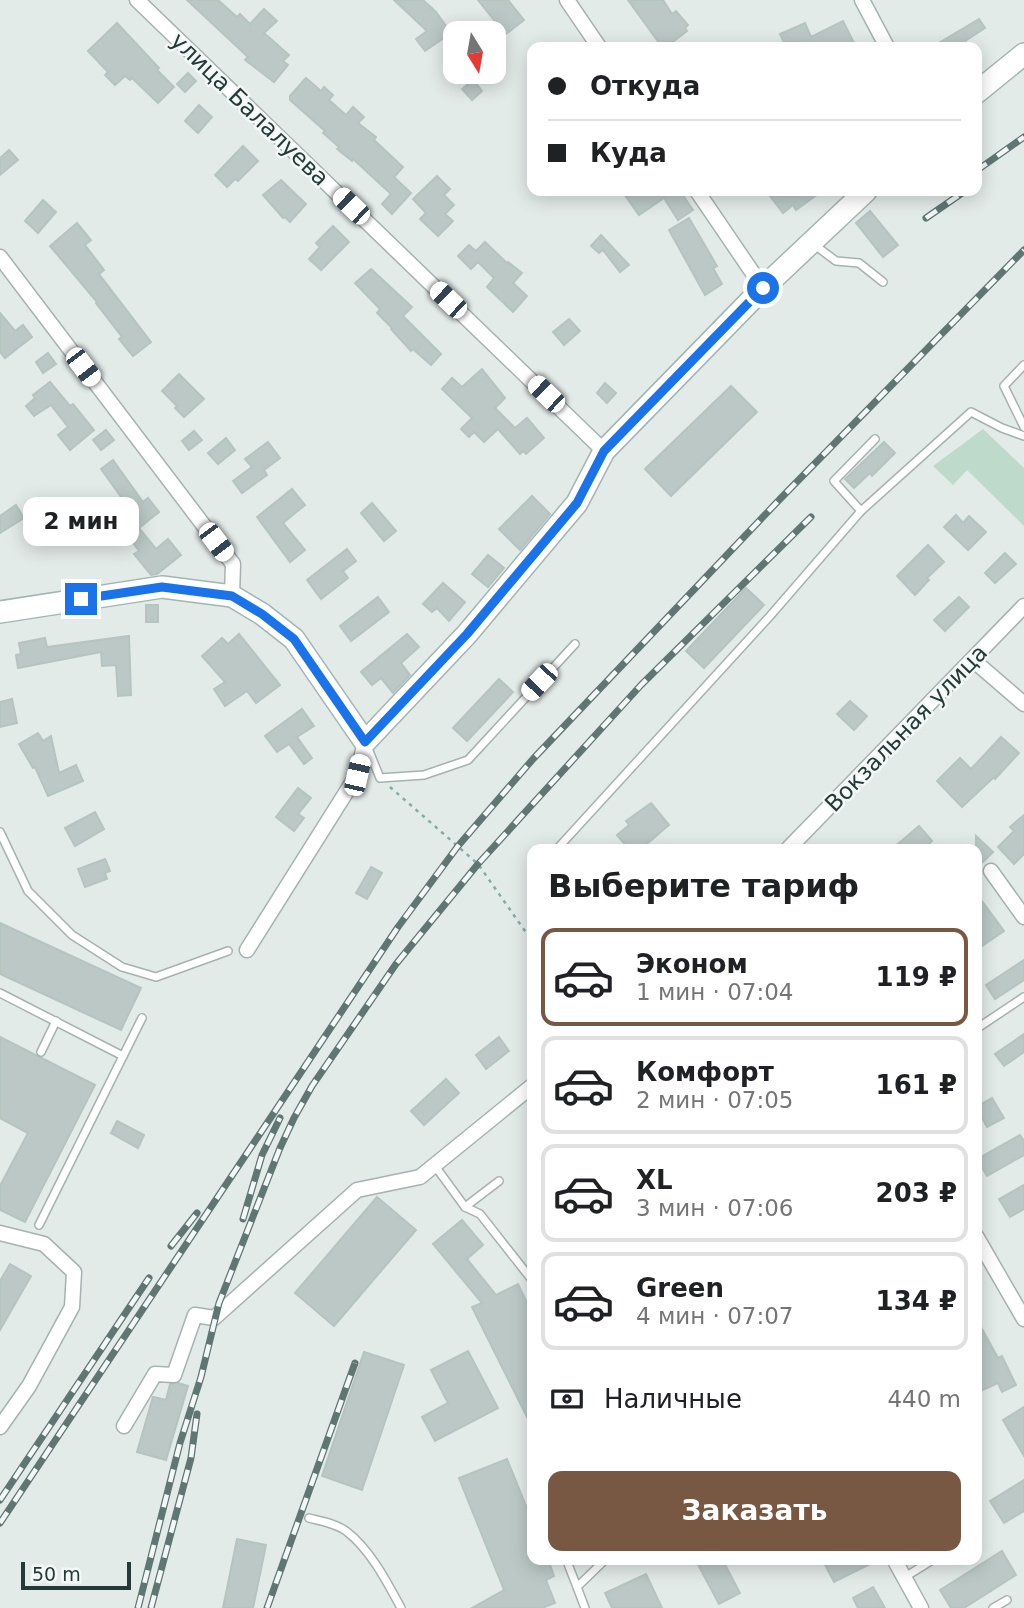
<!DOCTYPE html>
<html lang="ru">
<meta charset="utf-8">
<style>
:root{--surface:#fff;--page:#f2f2f2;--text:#202124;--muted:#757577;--line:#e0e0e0;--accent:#785843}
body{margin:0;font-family:"DejaVu Sans",sans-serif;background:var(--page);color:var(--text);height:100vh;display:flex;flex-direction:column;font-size:26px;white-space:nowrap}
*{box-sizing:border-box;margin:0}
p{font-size:23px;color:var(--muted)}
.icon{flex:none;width:38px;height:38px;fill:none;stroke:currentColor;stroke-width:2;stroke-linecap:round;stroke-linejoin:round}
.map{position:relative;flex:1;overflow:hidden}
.side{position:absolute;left:527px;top:844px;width:455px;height:721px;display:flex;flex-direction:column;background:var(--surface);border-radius:14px;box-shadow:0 4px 18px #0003}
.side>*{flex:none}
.hud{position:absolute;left:527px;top:42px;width:455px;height:154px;border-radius:14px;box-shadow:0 4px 18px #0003;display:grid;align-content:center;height:154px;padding:0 21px;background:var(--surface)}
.needle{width:46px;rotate:169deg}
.fabs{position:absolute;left:443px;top:21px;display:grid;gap:14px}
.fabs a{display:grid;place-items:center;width:63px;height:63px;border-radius:14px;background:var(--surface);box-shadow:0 4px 18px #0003;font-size:35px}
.scale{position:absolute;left:21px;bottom:18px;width:110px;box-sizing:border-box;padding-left:7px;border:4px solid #243a38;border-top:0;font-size:19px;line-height:24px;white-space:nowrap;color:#243a38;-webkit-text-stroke:5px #f3f8f6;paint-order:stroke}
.end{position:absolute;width:32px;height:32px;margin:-16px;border:9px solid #1a73e8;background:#fff;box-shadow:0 0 0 4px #fff}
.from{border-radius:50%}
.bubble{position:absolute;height:49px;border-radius:14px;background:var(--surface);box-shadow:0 4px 18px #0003;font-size:23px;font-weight:600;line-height:49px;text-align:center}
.car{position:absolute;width:21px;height:42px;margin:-21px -10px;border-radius:9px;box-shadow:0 0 5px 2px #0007;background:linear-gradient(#fff 24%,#345 0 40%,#fff 0 76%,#345 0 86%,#fff 0)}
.hud b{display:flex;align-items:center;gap:24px;height:66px;font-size:26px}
.hud b+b{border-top:2px solid var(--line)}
.hud i{width:18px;height:18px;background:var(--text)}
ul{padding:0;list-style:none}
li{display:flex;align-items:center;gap:21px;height:98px;margin:0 14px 10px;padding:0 7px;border:4px solid var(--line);border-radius:14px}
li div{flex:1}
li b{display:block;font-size:26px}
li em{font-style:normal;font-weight:600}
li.current{border-color:var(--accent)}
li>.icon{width:63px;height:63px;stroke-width:1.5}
h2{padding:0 21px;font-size:32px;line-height:84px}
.pay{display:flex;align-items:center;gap:18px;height:77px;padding:0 21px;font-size:26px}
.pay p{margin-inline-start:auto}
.action{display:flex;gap:14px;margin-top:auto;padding:14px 21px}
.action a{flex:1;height:80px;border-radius:14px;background:var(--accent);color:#fff;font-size:28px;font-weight:600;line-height:80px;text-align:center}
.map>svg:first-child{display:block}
.green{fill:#bedaca}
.building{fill:#bbc8c5;stroke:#b6c4c0;stroke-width:2}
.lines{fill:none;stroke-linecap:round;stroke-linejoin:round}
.lane-casing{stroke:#a6b2b0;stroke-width:10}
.street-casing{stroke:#a6b2b0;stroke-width:17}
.secondary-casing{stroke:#a2b5b2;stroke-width:24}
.path{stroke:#86aba6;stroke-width:2.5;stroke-dasharray:3.5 5;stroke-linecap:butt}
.lane{stroke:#fff;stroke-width:7}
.street{stroke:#fff;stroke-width:14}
.secondary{stroke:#fff;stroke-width:21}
.rail-casing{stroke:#5f7673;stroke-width:7}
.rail{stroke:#f3f8f6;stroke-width:4.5;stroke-dasharray:13;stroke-linecap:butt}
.route{stroke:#1a73e8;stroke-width:9}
.labels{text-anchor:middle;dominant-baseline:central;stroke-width:5;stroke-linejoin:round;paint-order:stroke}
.street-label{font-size:23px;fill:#243a38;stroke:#f3f8f6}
</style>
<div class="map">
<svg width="1024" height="1608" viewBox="0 0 1024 1608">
<rect width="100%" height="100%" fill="#e3ebe9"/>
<!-- green -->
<polygon class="green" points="983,429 1024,468 1024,526 967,470 953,485 933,466"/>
<!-- building -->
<g class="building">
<polygon points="187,0 218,0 237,17 240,14 250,24 264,9 277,21 264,33 289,55 283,61 288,65 274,82 245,60 248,57"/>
<polygon points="394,0 423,0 436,12 451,33 425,51 416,39 427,31"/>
<polygon points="478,0 508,0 524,20 502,37 494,27 497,24"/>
<polygon points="628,0 663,0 672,14 676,11 688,25 685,28 687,31 666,47 662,47"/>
<polygon points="979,19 985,28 965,41 969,47 932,47"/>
<polygon points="843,21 856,47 786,47 780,34 805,23 811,37"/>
<polygon points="117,23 159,68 157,70 174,87 158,103 132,78 130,80 125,76 115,85 105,75 108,72 88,51"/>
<polygon points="188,73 196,81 185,92 177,84"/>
<polygon points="306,78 321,91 324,87 333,95 329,100 346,115 353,107 364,117 358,123 376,137 374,140 403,167 394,177 411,193 392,214 382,204 391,194 353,159 352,161 337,149 339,147 323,133 325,131 290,100 290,96"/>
<polygon points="473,80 482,91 472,100 462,89"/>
<polygon points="199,105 212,117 198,133 185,121"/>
<polygon points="243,146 258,161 238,181 235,179 227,187 215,175"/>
<polygon points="9,150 18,160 0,175 0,158"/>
<polygon points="437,176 450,189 444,195 454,205 445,214 453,221 438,236 420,219 426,213 413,199"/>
<polygon points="281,180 306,204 290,222 285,217 283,218 263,195"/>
<polygon points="622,191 680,191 693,210 678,220 664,198 639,215"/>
<polygon points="777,191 822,191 796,210 793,205 783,213 770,196"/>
<polygon points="43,200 56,212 38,233 25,221"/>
<polygon points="870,211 898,245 883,257 856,223"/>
<polygon points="689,218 717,266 713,268 722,284 705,295 669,230"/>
<polygon points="77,223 91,240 85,245 104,270 99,274 151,342 133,356 119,339 122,337 96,303 97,302 50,246"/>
<polygon points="333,226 349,242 321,270 309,259 320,247 316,243"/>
<polygon points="601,235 629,265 620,272 603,250 599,253 591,246"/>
<polygon points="485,242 507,263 508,262 522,273 513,283 527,296 513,312 487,287 494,278 478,262 471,269 458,256 469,245 476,251"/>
<polygon points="371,269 412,307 403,316 441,354 431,365 413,349 411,351 391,329 392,328 377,313 380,309 355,283"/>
<polygon points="0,313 15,331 23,325 32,337 5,358 0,352"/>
<polygon points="569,319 580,331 564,345 553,332"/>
<polygon points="48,353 56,364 43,373 36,362"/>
<polygon points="482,369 505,398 495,408 515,428 527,418 544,438 526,454 523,451 520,454 498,429 484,442 474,432 469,437 461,429 472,418 442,389 452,378 462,387"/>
<polygon points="179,374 204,399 184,417 175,408 177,406 162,391"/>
<polygon points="50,382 70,406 73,404 94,430 70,450 58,435 68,427 51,405 34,416 26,406 35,398 33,395"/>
<polygon points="605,383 616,393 607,403 597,393"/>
<polygon points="731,386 757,412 671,496 645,469"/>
<polygon points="106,430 114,440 101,450 93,440"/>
<polygon points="194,431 202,440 189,450 182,441"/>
<polygon points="226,438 235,450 218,464 208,453"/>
<polygon points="268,442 280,458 264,470 267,475 242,493 233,481 252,467 245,459"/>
<polygon points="884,442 895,453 872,476 870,473 854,488 845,479"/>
<polygon points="113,460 143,502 148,498 159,512 139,528 156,549 168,539 181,555 157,574 151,575 134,554 139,551 117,522 131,511 101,469"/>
<polygon points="292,489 305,505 283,523 305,550 290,562 257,517"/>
<polygon points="532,496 550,514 520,550 499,529"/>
<polygon points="372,503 396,531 384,541 361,513"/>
<polygon points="16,505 24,518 0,533 0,516"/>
<polygon points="956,515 963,523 969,516 986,532 968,550 944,527"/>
<polygon points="928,545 944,562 927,578 929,580 915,595 897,576"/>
<polygon points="347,549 356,561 343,571 348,578 321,599 307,580"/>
<polygon points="1005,553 1016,564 995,583 985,573"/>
<polygon points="488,555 504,568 488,587 472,574"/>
<polygon points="443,583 465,602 449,621 437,608 432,612 423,604"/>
<polygon points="746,588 764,605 704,668 686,651"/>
<polygon points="378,597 389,612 351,641 340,626"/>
<polygon points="959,597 969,607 945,631 934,620"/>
<rect x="146" y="605" width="12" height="17"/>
<polygon points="239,634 280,685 256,703 247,691 225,706 214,689 225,682 202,656 222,638 228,644"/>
<polygon points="407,634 419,647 401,663 410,675 393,693 381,678 372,685 361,672"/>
<polygon points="129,636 131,695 118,696 116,665 102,666 101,652 18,668 16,655 21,654 19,643 45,638 47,647"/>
<polygon points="499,679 513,692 467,741 453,728"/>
<polygon points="12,699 17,723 0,727 0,702"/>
<polygon points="850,701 867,716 854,730 837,714"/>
<polygon points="302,709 314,726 297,737 312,758 304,764 289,744 277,752 265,736"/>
<polygon points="38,733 43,741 51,736 59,773 76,765 83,781 48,796 35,767 33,768 19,744"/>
<polygon points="1001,737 1019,753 995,779 994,777 962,807 937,781 960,758 971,769"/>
<polygon points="298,788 311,798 298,814 304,818 294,831 276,817"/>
<polygon points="651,803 669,825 641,849 629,849 617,835 629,825 626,821"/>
<polygon points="95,812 104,829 75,846 65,828"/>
<polygon points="1024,815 1024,854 1014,864 998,847 1014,831 1010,827"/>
<polygon points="919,826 932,841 924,849 892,849"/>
<polygon points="976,836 993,852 983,862 976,856"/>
<polygon points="105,859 110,871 105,873 107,879 85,887 78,869"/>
<polygon points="371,867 382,873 367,899 356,893"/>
<polygon points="976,893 1004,931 976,950"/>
<polygon points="0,923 141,988 121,1030 0,974"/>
<polygon points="1024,960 1024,980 995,999 986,985"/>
<polygon points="1024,1034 1024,1052 1004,1066 995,1054"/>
<polygon points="0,1037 95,1085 25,1222 0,1210 0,1186 28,1133 0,1118"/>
<polygon points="499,1037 509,1051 486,1069 476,1055"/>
<polygon points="446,1079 459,1093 424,1125 411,1111"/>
<polygon points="992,1098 1004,1118 987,1127 976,1107"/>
<polygon points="117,1121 144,1135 138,1148 111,1133"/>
<polygon points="1020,1135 1024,1141 1024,1155 987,1176 977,1159"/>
<polygon points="1024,1185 1024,1209 1010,1217 999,1199"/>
<polygon points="377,1197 416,1230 334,1326 295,1293"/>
<polygon points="462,1220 483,1245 467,1259 496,1295 518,1284 532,1313 532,1427 472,1307 482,1303 433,1244"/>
<polygon points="10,1264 31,1276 0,1330 0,1281"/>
<polygon points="976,1318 998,1358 1002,1356 1016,1385 1002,1392 998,1383 976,1393"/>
<polygon points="468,1351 498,1408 435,1441 422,1417 448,1403 431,1370"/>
<polygon points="364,1352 404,1365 362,1490 322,1476"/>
<polygon points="178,1383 188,1386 166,1460 137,1452 153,1397 166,1400 170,1384"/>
<polygon points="1024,1407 1024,1456 1003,1420"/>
<polygon points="507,1459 532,1521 532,1559 548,1559 554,1576 546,1580 555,1603 542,1608 472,1608 504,1590 459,1478"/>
<polygon points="1024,1480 1024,1511 1004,1523 990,1501"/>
<polygon points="237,1539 266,1545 253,1608 223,1608"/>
<polygon points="1002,1551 1016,1575 964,1608 951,1608 940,1590"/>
<polygon points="695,1559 722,1559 740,1593 719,1604"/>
<polygon points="822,1559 880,1559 834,1582"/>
<polygon points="646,1574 662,1608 612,1608 605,1593"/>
<polygon points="873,1587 885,1608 858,1608 853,1598"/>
</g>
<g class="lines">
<!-- lane casing -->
<g class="lane-casing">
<g id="lane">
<polyline points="812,243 836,261 859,263 883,282"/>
<polyline points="1024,365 1004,386 1024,427"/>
<polyline points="861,511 834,481 875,439"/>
<polyline points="367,746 380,778 424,775 468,760 575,644"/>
<polyline points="0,832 28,891 72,935 122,967 156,977 228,951"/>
<polyline points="557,849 770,616 861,511 971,412 1002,428 1024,436"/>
<polyline points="0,993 123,1056"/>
<polyline points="976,1029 1024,997"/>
<polyline points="41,1052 56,1021"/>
<polyline points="435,1166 465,1207 480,1214 532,1280"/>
<polyline points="465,1207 499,1181"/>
<polyline points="39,1225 142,1018"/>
<path d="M309,1518C321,1521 335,1523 346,1531C370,1549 387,1582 401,1608"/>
<polyline points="566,1559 577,1587"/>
<polyline points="905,1577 934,1559"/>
<polyline points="585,1608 577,1587 606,1559"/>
<polyline points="993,1608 1007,1600"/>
</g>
</g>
<!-- street casing -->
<g class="street-casing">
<g id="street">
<polyline points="137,0 604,451"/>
<polyline points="567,0 599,47"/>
<polyline points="862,0 887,47"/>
<polyline points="697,191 763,288"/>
<polyline points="0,257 233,564 232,596"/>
<polyline points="973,660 1024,704"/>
<polyline points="788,849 1024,606"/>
<polyline points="991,871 1024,917"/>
<polyline points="247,950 357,775 365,742"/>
<polyline points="0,1233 44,1244 74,1272 72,1307 29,1386 0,1427"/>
<polyline points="976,1236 1024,1319"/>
<polyline points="124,1426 155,1374 174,1375 195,1315 214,1318 357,1190 420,1177 532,1086"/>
<polyline points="894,1559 921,1608"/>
</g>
</g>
<!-- secondary casing -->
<g class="secondary-casing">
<g id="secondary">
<polyline points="976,93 1024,54"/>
<polyline points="0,612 162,587 232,596 262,614 294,639 365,742 467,634 577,503 604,451 763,288 866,191"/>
</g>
</g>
<!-- path -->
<polyline class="path" points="390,787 478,864 532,941"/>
<!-- lane -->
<use href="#lane" class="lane"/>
<!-- street -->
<use href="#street" class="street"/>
<!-- secondary -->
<use href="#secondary" class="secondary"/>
<!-- rail casing -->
<g class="rail-casing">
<g id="rail">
<polyline points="976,171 1024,137"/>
<polyline points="926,218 965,191"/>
<polyline points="243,1219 262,1155 280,1118"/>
<polyline points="171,1246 197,1213"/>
<polyline points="0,1500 149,1278"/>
<polyline points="0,1523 398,927 458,846 533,759 781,498 1024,250"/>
<polyline points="138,1608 180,1443 201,1377 219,1303 280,1148 294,1118 312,1086 396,964 478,864 641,685 811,517"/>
<polyline points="151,1608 191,1458 197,1414"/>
<polyline points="267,1608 355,1363"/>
</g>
</g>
<!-- rail -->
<use href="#rail" class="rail"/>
</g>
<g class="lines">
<!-- route -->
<polyline class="route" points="81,599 162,587 232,596 262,614 294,639 365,742 467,634 577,503 604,451 763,288"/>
</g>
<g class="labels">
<!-- street labels -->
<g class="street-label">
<text transform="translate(250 109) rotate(44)">улица Балалуева</text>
<text transform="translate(906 728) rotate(-46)">Вокзальная улица</text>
</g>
</g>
</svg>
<div class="fabs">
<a><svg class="needle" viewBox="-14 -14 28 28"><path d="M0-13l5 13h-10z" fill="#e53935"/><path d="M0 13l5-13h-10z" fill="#757577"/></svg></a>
</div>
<div class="scale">50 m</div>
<i class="end from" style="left:763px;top:288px"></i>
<i class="end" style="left:81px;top:599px"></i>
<div class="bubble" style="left:23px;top:497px;width:116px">2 мин</div>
<i class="car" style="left:351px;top:206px;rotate:314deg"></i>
<i class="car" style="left:448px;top:300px;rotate:314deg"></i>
<i class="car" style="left:83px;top:367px;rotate:143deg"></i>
<i class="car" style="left:546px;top:394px;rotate:314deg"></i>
<i class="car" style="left:216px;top:542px;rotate:143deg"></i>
<i class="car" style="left:539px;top:682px;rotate:223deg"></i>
<i class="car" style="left:357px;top:775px;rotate:13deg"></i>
<div class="hud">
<b><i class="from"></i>Откуда</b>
<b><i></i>Куда</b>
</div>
<section class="side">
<h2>Выберите тариф</h2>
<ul>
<li class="current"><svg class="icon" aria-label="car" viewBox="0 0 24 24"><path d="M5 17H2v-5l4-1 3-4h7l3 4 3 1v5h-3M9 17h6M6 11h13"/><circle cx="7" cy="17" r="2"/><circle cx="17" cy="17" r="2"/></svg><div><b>Эконом</b><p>1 мин · 07:04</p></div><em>119 ₽</em></li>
<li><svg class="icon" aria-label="car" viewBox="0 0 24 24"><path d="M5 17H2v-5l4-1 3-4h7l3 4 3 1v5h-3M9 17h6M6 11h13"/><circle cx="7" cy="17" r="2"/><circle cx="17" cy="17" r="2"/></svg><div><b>Комфорт</b><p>2 мин · 07:05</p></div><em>161 ₽</em></li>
<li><svg class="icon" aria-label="car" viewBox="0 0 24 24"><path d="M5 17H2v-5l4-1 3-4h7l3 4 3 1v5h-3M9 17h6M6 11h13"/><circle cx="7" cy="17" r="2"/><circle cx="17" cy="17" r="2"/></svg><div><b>XL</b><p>3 мин · 07:06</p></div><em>203 ₽</em></li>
<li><svg class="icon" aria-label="car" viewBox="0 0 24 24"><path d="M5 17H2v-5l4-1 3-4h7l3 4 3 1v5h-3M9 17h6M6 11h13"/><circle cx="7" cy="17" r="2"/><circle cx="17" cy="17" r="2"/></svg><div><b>Green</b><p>4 мин · 07:07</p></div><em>134 ₽</em></li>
</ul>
<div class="pay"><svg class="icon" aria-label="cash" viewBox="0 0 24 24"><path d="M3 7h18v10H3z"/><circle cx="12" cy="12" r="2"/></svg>Наличные<p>440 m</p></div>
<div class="action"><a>Заказать</a></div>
</section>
</div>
